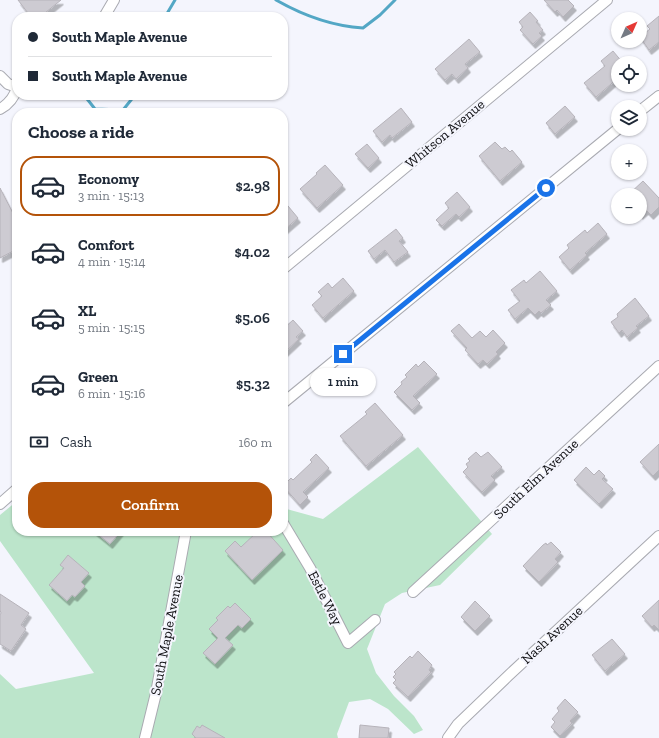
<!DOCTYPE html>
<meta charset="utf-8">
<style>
:root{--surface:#fff;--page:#f2f2f3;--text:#1f2937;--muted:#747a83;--line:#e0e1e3;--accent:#b45309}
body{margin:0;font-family:"Zilla Slab",serif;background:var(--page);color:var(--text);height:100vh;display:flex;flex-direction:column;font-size:15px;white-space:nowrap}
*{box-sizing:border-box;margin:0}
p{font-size:13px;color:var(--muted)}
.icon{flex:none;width:22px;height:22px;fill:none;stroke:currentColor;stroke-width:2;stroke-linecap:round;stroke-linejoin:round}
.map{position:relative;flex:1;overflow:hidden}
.panel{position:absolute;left:12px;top:108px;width:276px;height:428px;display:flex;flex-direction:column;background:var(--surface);border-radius:16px;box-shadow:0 1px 3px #0004}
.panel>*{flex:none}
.guide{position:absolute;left:12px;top:12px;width:276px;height:88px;border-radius:16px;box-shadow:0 1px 3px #0004;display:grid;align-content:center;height:88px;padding:0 16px;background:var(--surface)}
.needle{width:26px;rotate:45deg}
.buttons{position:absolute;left:611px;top:12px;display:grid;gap:8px}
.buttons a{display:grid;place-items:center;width:36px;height:36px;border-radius:50%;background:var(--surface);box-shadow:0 1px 3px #0004;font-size:20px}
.end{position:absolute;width:18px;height:18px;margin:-9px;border:5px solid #1a73e8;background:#fff;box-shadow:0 0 0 2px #fff}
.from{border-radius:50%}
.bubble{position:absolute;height:28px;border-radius:14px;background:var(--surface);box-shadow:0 1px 3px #0004;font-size:13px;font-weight:600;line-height:28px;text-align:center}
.guide b{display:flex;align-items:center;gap:14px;height:38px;font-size:15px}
.guide b+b{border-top:1px solid var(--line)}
.guide i{width:10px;height:10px;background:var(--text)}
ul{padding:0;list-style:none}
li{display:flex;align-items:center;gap:12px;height:60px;margin:0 8px 6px;padding:0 8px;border:2px solid transparent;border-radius:16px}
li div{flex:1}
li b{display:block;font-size:15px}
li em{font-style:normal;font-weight:600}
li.current{border-color:var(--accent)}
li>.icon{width:36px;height:36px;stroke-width:1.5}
h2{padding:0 16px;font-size:18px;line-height:48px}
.pay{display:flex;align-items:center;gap:10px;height:44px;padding:0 16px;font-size:15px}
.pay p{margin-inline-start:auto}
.primary-button{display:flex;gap:8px;margin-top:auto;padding:8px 16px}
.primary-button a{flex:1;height:46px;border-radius:16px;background:var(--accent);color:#fff;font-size:16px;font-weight:600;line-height:46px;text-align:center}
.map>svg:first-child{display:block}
.green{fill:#bce5cb}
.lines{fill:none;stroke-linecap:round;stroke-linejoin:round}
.stream{stroke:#53a7c5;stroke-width:3}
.building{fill:#cdcbd2;stroke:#b6b3ba;filter:url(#shadow)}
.minor-casing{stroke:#a9aab1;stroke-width:12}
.minor{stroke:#fff;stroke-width:10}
.route{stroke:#1a73e8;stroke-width:5}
.labels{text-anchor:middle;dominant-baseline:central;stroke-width:4;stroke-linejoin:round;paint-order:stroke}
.street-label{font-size:14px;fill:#0d0d10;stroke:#f4f5fd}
</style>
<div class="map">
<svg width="659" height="738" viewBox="0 0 659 738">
<defs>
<filter id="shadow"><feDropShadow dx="2.5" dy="4.5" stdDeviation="0" flood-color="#0004"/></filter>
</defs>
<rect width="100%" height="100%" fill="#f4f5fd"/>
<!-- green -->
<polygon class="green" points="418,447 492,534 440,585 402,593 385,604 367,649 376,673 394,696 414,716 423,730 414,734 388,709 370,699 349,702 337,734 338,738 0,738 0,674 16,689 94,673 0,541 0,515 17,501 17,531 283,531 283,508 323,519"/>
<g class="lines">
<!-- stream -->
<g class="stream">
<path d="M276,0C304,16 331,26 363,28L380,15L395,0"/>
<polyline points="165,17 175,0"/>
<polyline points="84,95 95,109 123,110 135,95"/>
</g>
</g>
<!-- building -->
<g class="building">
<polygon points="18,0 61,0 40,17 31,17"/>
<polygon points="544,0 568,0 574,6 563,17 557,10 555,12"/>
<polygon points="530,12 538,21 536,22 543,30 539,33 542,36 533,44 520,30 523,27 519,22"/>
<polygon points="659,16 659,42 649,50 640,37 650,29 647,26"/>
<polygon points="469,39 480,52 465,64 468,68 456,79 452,74 445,80 435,69"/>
<polygon points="613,51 623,63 618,63 618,78 596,97 584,83 605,66 601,61"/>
<polygon points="565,106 575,117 555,134 546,123"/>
<polygon points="401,108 412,122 392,138 390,135 382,142 373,131"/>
<polygon points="495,142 502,149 505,147 510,152 512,150 522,162 500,181 479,156"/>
<polygon points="367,144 379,158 368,168 355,154"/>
<polygon points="325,165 343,185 317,208 300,189 317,174 316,173"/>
<polygon points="643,181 659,198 659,207 651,215 646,210 640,215 640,195 628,195"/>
<polygon points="0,188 17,221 17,249 0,258"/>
<polygon points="457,192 470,207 459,217 456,214 442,226 436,220 449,208 445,203"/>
<polygon points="283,200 298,218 283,231"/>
<polygon points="598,223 607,234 585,253 587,255 570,270 559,257 569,248 567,245 585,230 587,233"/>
<polygon points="396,229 403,238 399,241 408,252 394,262 385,250 374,259 368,251"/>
<polygon points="540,271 557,291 546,300 551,305 541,313 539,311 535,315 528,308 515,319 508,310 520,301 511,290 524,280 526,283"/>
<polygon points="343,278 354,291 323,318 312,305 322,296 318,292 328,283 332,288"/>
<polygon points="635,298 649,316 636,326 638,328 627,337 622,330 619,333 611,322 618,317 617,314"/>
<polygon points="293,320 303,331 296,337 299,339 283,354 283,329"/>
<polygon points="459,324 472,338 480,331 486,337 493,330 505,343 496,352 498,354 487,364 483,360 478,364 465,350 467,348 451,331"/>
<polygon points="424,361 437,374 413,396 420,403 412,410 394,392 402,384 401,382 407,377 405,375 416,364 418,367"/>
<polygon points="375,403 403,435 366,466 340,436 367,414 365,412"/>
<polygon points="659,444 659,470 653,476 640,462"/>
<polygon points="476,452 481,457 488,452 502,467 491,476 495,480 482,492 463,472 468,467 466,464 470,461 468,459"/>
<polygon points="316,454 329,468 303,492 308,497 300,505 283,486 291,478 293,480 312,462 310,460"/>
<polygon points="586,467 594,475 599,470 605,476 602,479 613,489 599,504 574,480"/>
<polygon points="94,531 121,531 110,544"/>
<polygon points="258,531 266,531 283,550 252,580 225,551 235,541 241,547"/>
<polygon points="551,542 561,552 555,559 558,562 539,582 523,566 543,545 546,543 547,545"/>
<polygon points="68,555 89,573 81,582 85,586 75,597 72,595 67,601 49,585 64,568 60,565"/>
<polygon points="0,594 29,613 21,625 26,629 11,651 0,644 0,615 1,613 0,610"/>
<polygon points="659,600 659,630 654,625 652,627 642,616"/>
<polygon points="475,601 490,616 475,631 461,617"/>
<polygon points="235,603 251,619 242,628 238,625 225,638 233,645 215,664 203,653 218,638 209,629 218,620 216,618 228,606 230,608"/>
<polygon points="612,639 625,654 605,671 592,655"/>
<polygon points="418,651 432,665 429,670 431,672 408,697 393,683 396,680 393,677 396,674 394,672 410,656 412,658"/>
<polygon points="565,699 578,712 570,721 572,723 560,736 551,727 555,722 552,719 559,711 557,708"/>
<polygon points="202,725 225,738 196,738 192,734 197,726 200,728"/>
<polygon points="360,725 389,728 388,738 359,738"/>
</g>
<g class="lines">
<!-- minor casing -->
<g class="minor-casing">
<g id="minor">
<polyline points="104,17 114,0"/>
<polyline points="0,76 8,84 17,87"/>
<path d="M0,109C9,104 14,98 17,88"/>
<polyline points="640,111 659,96"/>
<polyline points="283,269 607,0"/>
<polyline points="283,403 618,129"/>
<polyline points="0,504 17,489"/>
<polyline points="283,523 310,568 348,643 375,620"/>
<polyline points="413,592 659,366"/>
<polyline points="145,738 156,693 186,531"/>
<polyline points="448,738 458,724 508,676 659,536"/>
</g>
</g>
<!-- minor -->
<use href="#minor" class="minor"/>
</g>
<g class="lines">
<!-- route -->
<polyline class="route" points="343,354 546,188"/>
</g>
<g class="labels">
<!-- street labels -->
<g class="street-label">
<text transform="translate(445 134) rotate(-40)">Whitson Avenue</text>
<text transform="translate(536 479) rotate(-43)">South Elm Avenue</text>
<text transform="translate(325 598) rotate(63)">Estle Way</text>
<text transform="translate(167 635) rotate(-79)">South Maple Avenue</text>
<text transform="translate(552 635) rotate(-43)">Nash Avenue</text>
</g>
</g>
</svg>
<div class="buttons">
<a><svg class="needle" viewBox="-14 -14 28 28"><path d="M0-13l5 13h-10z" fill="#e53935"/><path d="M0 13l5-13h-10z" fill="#747a83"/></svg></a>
<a><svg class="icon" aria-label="locate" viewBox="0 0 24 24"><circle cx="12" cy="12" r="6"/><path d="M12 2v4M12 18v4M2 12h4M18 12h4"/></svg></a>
<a><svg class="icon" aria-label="layers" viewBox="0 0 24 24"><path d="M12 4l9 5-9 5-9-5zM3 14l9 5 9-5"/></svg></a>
<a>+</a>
<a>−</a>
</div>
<i class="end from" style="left:546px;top:188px"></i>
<i class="end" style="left:343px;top:354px"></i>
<div class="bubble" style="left:310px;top:368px;width:66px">1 min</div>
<div class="guide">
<b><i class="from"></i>South Maple Avenue</b>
<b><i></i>South Maple Avenue</b>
</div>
<section class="panel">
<h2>Choose a ride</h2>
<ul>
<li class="current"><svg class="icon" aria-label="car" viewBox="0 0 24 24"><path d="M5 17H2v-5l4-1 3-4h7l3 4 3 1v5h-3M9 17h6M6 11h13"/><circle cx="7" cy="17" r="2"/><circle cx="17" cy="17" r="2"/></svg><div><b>Economy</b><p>3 min · 15:13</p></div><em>$2.98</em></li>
<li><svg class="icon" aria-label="car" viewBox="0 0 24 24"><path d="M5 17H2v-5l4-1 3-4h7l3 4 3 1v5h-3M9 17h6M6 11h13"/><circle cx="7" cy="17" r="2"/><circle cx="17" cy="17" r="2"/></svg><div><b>Comfort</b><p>4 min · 15:14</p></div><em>$4.02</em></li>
<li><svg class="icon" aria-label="car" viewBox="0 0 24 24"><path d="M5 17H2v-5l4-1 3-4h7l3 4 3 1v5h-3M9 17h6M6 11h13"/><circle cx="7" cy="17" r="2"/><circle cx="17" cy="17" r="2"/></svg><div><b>XL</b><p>5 min · 15:15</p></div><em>$5.06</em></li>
<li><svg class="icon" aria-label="car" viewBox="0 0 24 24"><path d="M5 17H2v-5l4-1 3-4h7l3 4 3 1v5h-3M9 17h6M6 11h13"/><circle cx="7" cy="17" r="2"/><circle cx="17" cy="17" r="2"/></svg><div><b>Green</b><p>6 min · 15:16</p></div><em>$5.32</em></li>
</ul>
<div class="pay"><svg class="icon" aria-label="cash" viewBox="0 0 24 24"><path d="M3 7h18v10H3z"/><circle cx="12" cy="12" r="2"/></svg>Cash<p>160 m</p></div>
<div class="primary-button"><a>Confirm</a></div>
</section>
</div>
